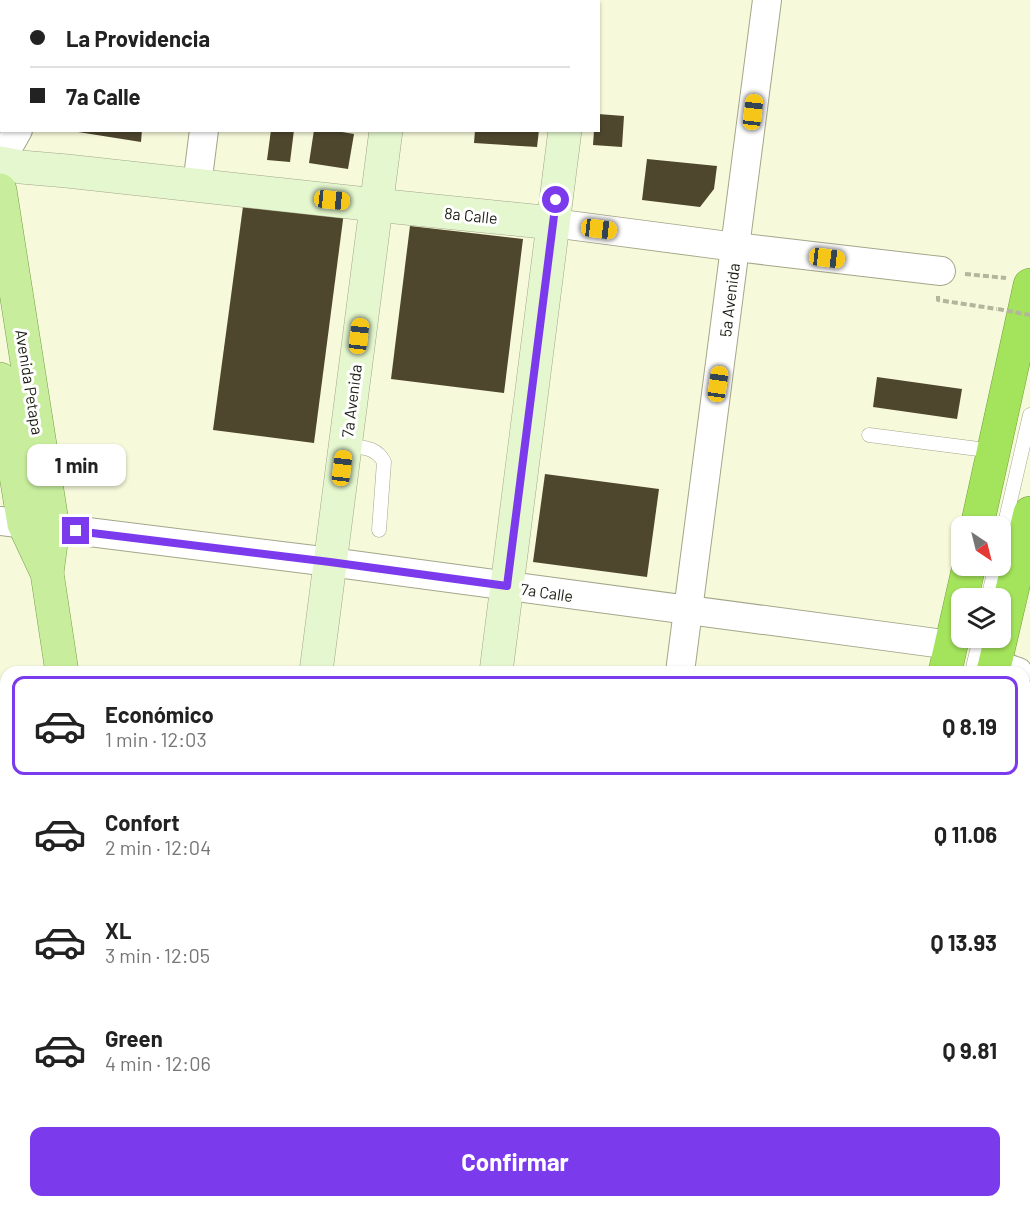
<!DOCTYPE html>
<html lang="es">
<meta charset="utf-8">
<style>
:root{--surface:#fff;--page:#f6f6f6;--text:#222;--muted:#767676;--line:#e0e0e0;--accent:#7c3aed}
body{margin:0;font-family:Barlow,sans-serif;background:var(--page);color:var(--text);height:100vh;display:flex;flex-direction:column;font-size:22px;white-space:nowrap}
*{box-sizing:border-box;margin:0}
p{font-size:20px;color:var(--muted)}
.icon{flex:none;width:33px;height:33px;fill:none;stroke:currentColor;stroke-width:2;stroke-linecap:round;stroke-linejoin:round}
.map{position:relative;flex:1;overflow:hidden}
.sheet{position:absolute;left:0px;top:666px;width:1030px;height:542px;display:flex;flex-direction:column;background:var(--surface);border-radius:18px 18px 0 0;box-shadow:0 2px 4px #0004}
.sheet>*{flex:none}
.top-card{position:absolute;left:0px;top:0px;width:600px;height:132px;box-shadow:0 2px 4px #0004;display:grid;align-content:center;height:132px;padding:0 30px;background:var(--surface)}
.needle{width:39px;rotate:145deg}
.tools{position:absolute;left:951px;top:516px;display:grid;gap:12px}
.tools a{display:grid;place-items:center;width:60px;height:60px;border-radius:12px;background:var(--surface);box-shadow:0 2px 4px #0004;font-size:30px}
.end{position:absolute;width:27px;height:27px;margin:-14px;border:8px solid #7c3aed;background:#fff;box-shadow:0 0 0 3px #fff}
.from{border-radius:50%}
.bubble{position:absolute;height:42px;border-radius:12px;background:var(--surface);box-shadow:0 2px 4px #0004;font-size:20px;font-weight:700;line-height:42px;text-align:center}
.car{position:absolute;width:18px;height:36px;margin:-18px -9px;border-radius:8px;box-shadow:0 0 4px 2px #0007;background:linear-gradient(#f5c518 24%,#345 0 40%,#f5c518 0 76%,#345 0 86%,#f5c518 0)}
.top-card b{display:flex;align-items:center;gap:21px;height:57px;font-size:22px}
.top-card b+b{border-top:2px solid var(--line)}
.top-card i{width:15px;height:15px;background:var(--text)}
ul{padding:10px 0 0;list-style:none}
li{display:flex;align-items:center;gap:18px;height:99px;margin:0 12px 9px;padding:0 18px;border:3px solid transparent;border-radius:12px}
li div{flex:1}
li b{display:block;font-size:22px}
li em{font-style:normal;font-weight:700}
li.on{border-color:var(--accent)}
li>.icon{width:54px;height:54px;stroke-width:1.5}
.action{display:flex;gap:12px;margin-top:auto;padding:12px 30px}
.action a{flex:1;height:69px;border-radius:12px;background:var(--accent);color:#fff;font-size:24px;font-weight:700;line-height:69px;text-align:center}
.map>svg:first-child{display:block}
.building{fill:#4f462e}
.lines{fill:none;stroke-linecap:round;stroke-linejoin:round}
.lane-casing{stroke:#a4a689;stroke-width:15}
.street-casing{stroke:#a4a689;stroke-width:30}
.secondary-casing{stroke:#a4a689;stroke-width:34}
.primary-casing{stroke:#759e42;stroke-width:34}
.highway-casing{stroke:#759e42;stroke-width:34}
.path{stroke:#b3b59d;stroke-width:4;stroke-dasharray:6 3;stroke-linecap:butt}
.lane{stroke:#fff;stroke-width:14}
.street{stroke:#fff;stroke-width:28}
.secondary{stroke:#e4f7ce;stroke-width:33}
.primary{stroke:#c8ee9d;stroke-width:33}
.highway{stroke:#a4e35c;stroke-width:33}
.path-bridge{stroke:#b3b59d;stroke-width:4;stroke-dasharray:6 3;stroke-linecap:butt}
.route{stroke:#7c3aed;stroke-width:8}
.labels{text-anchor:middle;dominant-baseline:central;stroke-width:6;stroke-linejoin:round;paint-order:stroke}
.street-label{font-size:16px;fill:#1d1e13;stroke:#fff}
</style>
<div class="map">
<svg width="1030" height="1207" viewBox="0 0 1030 1207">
<rect width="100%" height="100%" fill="#f7f9db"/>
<!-- building -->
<g class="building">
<polygon points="598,114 624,116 622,147 593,145 594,130 598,130"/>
<polygon points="78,130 142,130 141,142 78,132"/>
<polygon points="271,130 294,130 290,162 267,160"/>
<polygon points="314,130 330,130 354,134 348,169 309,163"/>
<polygon points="475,130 539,130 537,147 474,143"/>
<polygon points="647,159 717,166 714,189 700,207 642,200"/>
<polygon points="244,199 344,212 314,443 213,430"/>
<polygon points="410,226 523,239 504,393 391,379"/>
<polygon points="877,377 962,389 957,419 873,407"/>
<polygon points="545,474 659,489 647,577 533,562"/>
<polygon points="450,1202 482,1202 481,1207 476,1205 476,1207 449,1207"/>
</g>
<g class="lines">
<!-- lane casing -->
<g class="lane-casing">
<g id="lane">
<polyline points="869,435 994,451"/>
<path d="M345,445C361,448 376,446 384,462L379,530"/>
<polyline points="1000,545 1030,415"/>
<polyline points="988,598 996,566"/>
<polyline points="972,672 980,638"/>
<polyline points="847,1207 848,1202"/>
</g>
</g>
<!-- street casing -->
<g class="street-casing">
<g id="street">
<polyline points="39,2 40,0"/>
<polyline points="221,2 221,0"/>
<polyline points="0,157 9,146 18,130"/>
<polyline points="197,185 204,130"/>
<polyline points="553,223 736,247 941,271"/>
<polyline points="0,521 330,562 951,645"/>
<polyline points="995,664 1018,672"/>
<polyline points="680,672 767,0"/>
<polyline points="1024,727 1030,826"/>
<polyline points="1024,1003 1030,1002"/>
<polyline points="67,1207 68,1202"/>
<polyline points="612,1207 612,1202"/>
</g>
</g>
<!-- secondary casing -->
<g class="secondary-casing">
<g id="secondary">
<polyline points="403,2 403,0"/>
<polyline points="582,2 582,0"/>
<polyline points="0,163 21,167 67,171 376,205 553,223"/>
<polyline points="316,672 386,130"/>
<polyline points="496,672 565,130"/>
<polyline points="0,883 6,884"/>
<polyline points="246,1207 246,1202"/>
<polyline points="428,1207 428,1202"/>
</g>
</g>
<!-- primary casing -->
<g class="primary-casing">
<g id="primary">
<polyline points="0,190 53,528 47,573"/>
<polyline points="0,379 24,524 47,573 62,672"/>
<polyline points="150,1202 151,1207"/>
</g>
</g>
<!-- highway casing -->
<g class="highway-casing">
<g id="highway">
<polyline points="977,526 1030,285"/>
<polyline points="945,672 969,566"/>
<polyline points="993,672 1030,513"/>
<polyline points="822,1207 823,1202"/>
<polyline points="871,1207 872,1202"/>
</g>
</g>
<!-- path -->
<g class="path">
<polyline points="965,274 1006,278"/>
<polyline points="938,296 938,300 997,309"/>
</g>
<!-- lane -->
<use href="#lane" class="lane"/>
<!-- street -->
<use href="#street" class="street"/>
<!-- secondary -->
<use href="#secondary" class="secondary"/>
<!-- primary -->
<use href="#primary" class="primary"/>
<!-- highway -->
<use href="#highway" class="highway"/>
<!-- path-bridge -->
<polyline class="path-bridge" points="998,309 1030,315"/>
</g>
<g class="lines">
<!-- route -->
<polyline class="route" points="76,531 330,562 507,586 556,200"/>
</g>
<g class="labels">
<!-- street labels -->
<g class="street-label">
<text transform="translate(471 215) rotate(6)">8a Calle</text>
<text transform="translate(729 300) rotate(-83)">5a Avenida</text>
<text transform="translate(30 382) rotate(81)">Avenida Petapa</text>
<text transform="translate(351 401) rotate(-83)">7a Avenida</text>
<text transform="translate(547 592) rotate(8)">7a Calle</text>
</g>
</g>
</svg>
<div class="tools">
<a><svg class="needle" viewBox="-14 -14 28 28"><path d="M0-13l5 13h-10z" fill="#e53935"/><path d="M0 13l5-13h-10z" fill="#767676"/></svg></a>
<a><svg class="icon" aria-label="layers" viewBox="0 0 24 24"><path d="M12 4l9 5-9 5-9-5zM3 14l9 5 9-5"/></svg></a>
</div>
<i class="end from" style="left:556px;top:200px"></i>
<i class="end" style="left:76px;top:531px"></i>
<div class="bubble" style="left:27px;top:444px;width:99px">1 min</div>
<i class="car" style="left:753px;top:112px;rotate:7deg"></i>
<i class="car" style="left:332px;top:200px;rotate:96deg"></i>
<i class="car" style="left:599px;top:229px;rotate:97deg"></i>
<i class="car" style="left:827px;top:258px;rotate:97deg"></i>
<i class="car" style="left:359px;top:336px;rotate:7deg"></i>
<i class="car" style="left:718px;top:384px;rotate:8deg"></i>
<i class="car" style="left:342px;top:468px;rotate:7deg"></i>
<div class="top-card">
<b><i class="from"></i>La Providencia</b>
<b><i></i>7a Calle</b>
</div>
<section class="sheet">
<ul>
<li class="on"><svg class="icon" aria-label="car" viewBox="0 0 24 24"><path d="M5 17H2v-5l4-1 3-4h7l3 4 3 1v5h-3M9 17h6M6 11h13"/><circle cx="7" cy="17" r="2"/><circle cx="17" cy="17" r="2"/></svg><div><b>Económico</b><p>1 min · 12:03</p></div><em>Q 8.19</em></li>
<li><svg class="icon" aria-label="car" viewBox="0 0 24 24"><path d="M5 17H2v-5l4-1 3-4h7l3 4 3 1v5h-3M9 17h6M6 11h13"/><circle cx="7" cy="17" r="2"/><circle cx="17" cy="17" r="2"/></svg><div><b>Confort</b><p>2 min · 12:04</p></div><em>Q 11.06</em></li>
<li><svg class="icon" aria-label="car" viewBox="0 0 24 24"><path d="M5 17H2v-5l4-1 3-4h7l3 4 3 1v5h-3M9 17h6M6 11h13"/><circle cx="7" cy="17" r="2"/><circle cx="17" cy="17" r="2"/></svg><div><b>XL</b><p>3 min · 12:05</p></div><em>Q 13.93</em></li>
<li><svg class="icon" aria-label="car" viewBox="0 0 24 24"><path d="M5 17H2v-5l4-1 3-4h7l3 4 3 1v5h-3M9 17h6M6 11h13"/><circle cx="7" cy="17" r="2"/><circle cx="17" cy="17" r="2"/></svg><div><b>Green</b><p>4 min · 12:06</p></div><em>Q 9.81</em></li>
</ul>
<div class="action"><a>Confirmar</a></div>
</section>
</div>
